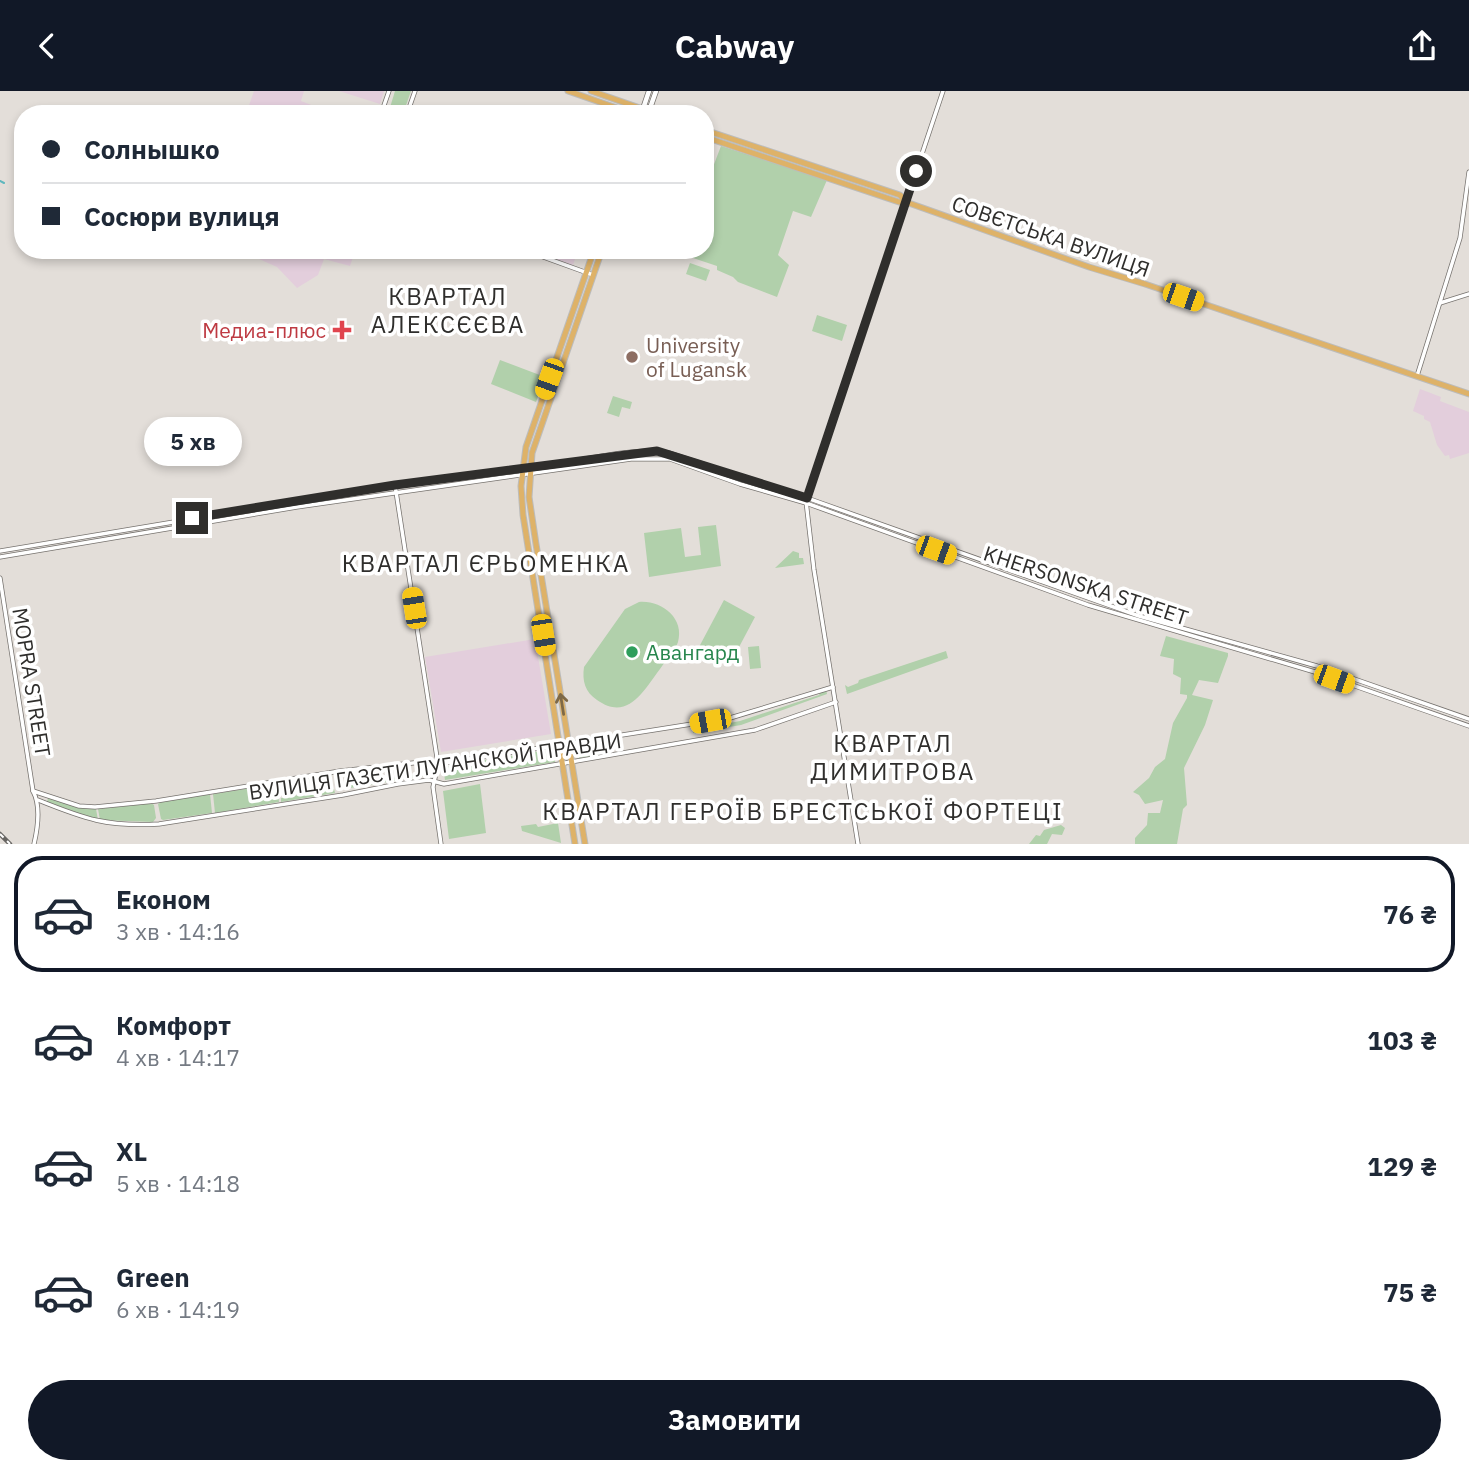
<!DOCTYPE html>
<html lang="uk">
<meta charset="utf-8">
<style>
:root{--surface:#fff;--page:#f2f2f3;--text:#1f2937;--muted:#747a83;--line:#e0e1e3;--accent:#111827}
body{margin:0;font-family:"IBM Plex Sans",sans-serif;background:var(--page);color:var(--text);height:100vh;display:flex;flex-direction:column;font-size:26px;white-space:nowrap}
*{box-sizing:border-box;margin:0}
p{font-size:23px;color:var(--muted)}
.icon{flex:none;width:38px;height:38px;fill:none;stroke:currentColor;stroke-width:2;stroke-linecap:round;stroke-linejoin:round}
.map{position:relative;height:753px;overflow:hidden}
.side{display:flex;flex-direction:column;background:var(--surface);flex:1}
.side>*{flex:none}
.guide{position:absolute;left:14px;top:14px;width:700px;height:154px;border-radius:28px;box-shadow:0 4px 10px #0003;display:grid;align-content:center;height:154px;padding:0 28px;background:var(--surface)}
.end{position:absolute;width:32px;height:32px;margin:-16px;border:9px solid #2f2e2c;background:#fff;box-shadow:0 0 0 4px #fff}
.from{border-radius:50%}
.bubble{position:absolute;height:49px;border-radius:24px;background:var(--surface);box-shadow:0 4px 10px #0003;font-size:23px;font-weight:800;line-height:49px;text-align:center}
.car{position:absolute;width:21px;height:42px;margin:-21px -10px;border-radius:9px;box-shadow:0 0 5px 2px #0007;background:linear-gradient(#f5c518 24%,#345 0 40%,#f5c518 0 76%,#345 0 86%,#f5c518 0)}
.guide b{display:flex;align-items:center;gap:24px;height:66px;font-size:26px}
.guide b+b{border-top:2px solid var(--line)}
.guide i{width:18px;height:18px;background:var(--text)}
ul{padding:12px 0 0;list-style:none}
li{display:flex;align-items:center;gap:21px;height:116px;margin:0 14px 10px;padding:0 14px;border:4px solid transparent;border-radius:28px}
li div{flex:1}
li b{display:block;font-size:26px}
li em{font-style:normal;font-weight:800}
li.on{border-color:var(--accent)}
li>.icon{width:63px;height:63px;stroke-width:1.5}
.primary-button{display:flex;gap:14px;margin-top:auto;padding:14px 28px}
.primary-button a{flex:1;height:80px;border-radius:42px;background:var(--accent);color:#fff;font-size:28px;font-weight:800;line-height:80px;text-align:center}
header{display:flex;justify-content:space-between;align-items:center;height:91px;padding:0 28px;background:var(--accent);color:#fff;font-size:32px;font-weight:800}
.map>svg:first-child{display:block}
.commercial{fill:#e3cedc}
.green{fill:#b1d0ab}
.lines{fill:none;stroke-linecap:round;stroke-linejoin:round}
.stream{stroke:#5fb7be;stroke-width:2}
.tertiary-casing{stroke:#76726e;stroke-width:5}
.secondary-casing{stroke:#76726e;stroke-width:6}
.primary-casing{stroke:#bcbcbb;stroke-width:7}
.tertiary{stroke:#fff;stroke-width:3.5}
.secondary{stroke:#fff;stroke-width:4.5}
.primary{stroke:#deb268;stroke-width:5}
.rail-casing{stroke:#676562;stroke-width:4.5}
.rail{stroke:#fff;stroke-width:2;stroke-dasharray:5;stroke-linecap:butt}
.oneway{stroke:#7e6947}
.route{stroke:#2f2e2c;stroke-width:9}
.health-dot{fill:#e0444e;stroke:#fff;stroke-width:2.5}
.education-dot{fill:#8d6e63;stroke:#fff;stroke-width:2.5}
.leisure-dot{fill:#2e9e5b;stroke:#fff;stroke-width:2.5}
.labels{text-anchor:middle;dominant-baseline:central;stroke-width:7;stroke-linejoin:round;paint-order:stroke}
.street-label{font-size:21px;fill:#2f2e2c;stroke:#fff}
.health-label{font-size:21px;fill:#be3a42;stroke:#fff;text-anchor:end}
.education-label{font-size:21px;fill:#785e54;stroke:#fff;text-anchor:start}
.leisure-label{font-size:21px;fill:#27864d;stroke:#fff;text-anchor:start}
.quarter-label{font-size:24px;letter-spacing:2px;fill:#2f2e2c;stroke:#fff}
</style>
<header><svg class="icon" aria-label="back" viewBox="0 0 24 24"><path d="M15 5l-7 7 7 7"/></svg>Cabway<svg class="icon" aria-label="share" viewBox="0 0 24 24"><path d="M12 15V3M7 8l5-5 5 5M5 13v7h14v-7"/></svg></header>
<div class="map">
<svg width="1469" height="753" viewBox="0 0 1469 753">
<rect width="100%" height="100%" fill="#e3ded9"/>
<!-- commercial -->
<g class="commercial">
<polygon points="254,0 304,0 301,10 319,17 317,23 246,23"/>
<polygon points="339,0 384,0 380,13"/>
<polygon points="239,159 331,159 353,166 350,175 324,168 318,184 297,197 277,176"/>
<polygon points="529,159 549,159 575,168 573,174"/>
<polygon points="1420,298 1441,306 1440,310 1469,321 1469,362 1450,368 1449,364 1445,365 1437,354 1430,331 1424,328 1424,325 1413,320"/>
<polygon points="535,548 551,643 441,661 425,566"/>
</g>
<!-- green -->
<g class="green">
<polygon points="395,0 411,0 403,23 388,23"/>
<polygon points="721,55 827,89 811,126 793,120 778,164 789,174 777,206 738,191 733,186 717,179 717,175 681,163 683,159 705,159 705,97"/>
<polygon points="690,172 710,179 706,190 686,183"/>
<polygon points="817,224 847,234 842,250 812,240"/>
<polygon points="500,269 545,286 536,311 491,293"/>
<polygon points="613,305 632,311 630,318 622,316 619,326 607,322"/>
<polygon points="716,434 721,475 649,486 644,442 681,437 685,466 701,464 698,436"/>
<polygon points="793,460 799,462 799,467 803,467 804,473 775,477"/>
<polygon points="724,509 755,526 730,573 699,556"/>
<path d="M639,511C661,509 685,527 678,551C675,560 665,570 660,578C644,599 628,631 597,609C585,601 582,590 584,576L625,518Z"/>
<polygon points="1166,545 1228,562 1228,565 1218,592 1199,589 1192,604 1213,609 1205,634 1184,677 1187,714 1183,718 1177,753 1135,753 1135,747 1147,734 1148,722 1160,722 1163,709 1145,713 1139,704 1133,701 1149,687 1155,676 1165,668 1173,632 1187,607 1187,604 1180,603 1181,587 1173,583 1174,568 1160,565"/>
<polygon points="759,555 761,577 750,578 748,556"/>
<polygon points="946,560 948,567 847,603 845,594 848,596 858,592 859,589"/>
<polygon points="826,599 827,603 741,634 693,642 693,639 740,630 819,604 821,601"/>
<polygon points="601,649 603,663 579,667 577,653"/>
<polygon points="553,658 555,671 445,689 443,676"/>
<polygon points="423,682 424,685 350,697 349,694"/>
<polygon points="332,684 332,688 280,697 279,693"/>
<polygon points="277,693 279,711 215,722 213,703"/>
<polygon points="480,693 486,742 449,748 443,700"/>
<polygon points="334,698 335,702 281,711 281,707"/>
<polygon points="210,703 212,722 163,729 161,728 158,713 162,710"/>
<polygon points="48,707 77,716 96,718 98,729 47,711"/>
<polygon points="151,712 154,714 156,727 153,731 100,729 98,718"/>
<polygon points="558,732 561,752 522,740 521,735 536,733 538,736"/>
<polygon points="1061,734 1065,737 1062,744 1052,743 1047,753 1029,753 1036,744 1040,745 1044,739"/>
</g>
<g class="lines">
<!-- stream -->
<polyline class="stream" points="0,90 4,92"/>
<!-- tertiary casing -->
<g class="tertiary-casing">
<g id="tertiary">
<polyline points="381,23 389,0"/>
<polyline points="407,23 415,0"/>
<polyline points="524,159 593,184"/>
<polyline points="1440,212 1469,203"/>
<polyline points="1417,285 1460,147 1469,81"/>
<path d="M531,377C566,373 638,354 669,362L807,407L1139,525L1317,575L1469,628"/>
<polyline points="395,394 438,673 433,696 441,753"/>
<polyline points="0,460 395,394 523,378"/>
<polyline points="0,466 297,416 631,368 670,368 740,393 806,412 1088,514 1315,581 1469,635"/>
<path d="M0,487L33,700C41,715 38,736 34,753"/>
<polyline points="33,700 79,715 95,716 156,710 340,680 422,671 438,673 730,627 833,596"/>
<path d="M38,709C85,728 107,736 159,733L343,704L398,693L429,689L444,693L755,639L836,611"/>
<polyline points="858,753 814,479 806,410 943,0"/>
</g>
</g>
<!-- secondary casing -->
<g class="secondary-casing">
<g id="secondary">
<polyline points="643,18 649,0"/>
<polyline points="649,20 656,0"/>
</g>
</g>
<!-- primary casing -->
<g class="primary-casing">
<g id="primary">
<polyline points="568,0 634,23"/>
<polyline points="591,0 657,23"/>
<polyline points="705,39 900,104 906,111 1089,176 1145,193 1469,303"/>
<polyline points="705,46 899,111 906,111"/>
<polyline points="575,753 523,424 521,395 526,356 594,159"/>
<polyline points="585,753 536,453 529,406 532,362 602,159"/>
</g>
</g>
<!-- tertiary -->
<use href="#tertiary" class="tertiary"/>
<!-- secondary -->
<use href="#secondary" class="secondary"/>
<!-- primary -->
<use href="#primary" class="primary"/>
<!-- rail casing -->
<g class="rail-casing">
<polyline id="rail" points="0,743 10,753"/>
</g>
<!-- rail -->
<use href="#rail" class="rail"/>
</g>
<!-- one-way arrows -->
<defs><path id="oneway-shaft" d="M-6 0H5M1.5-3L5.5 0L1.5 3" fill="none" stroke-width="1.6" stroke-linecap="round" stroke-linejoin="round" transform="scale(1.75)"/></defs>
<use class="oneway" href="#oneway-shaft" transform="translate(562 613) rotate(-99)"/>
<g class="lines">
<!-- route -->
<polyline class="route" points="192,427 395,394 657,360 807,407 916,80"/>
</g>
<!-- markers -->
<path class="health-dot" d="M338.5 228.5h7v7h7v7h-7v7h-7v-7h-7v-7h7z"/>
<circle class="education-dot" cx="632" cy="266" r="7"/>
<circle class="leisure-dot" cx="632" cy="561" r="7"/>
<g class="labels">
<!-- street labels -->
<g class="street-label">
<text transform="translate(1051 145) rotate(19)">СОВЄТСЬКА ВУЛИЦЯ</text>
<text transform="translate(1086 494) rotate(18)">KHERSONSKA STREET</text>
<text transform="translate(32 591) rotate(81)">MOPRA STREET</text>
<text transform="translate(435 675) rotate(-8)">ВУЛИЦЯ ГАЗЄТИ ЛУГАНСКОЙ ПРАВДИ</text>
</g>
<!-- health labels -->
<g class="health-label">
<text x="326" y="239">Медиа-плюс</text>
</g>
<!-- education labels -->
<g class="education-label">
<text x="646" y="254">University<tspan x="646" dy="24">of Lugansk</tspan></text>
</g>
<!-- leisure labels -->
<g class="leisure-label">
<text x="646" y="561">Авангард</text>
</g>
<!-- quarter labels -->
<g class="quarter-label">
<text x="448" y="205">КВАРТАЛ<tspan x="448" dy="28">АЛЕКСЄЄВА</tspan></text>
<text x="486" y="472">КВАРТАЛ ЄРЬОМЕНКА</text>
<text x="893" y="652">КВАРТАЛ<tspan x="893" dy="28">ДИМИТРОВА</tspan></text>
<text x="803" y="720">КВАРТАЛ ГЕРОЇВ БРЕСТСЬКОЇ ФОРТЕЦІ</text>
</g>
</g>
</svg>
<i class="end from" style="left:916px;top:80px"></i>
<i class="end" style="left:192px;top:427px"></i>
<div class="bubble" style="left:144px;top:326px;width:98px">5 хв</div>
<i class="car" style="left:1183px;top:206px;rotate:109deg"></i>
<i class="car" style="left:549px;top:288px;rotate:200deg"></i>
<i class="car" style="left:936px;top:459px;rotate:110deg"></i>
<i class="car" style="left:414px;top:517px;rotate:351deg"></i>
<i class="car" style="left:543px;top:544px;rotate:171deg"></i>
<i class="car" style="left:1334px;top:588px;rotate:110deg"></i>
<i class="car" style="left:710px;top:630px;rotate:260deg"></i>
<div class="guide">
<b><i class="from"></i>Солнышко</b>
<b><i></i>Сосюри вулиця</b>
</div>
</div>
<section class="side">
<ul>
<li class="on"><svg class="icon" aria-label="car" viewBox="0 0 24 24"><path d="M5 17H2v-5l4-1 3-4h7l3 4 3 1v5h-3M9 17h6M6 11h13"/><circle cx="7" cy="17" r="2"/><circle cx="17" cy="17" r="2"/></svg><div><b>Економ</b><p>3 хв · 14:16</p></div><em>76 ₴</em></li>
<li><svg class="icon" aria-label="car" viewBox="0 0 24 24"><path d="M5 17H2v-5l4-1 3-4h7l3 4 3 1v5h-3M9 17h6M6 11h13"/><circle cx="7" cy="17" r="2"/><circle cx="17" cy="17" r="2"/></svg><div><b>Комфорт</b><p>4 хв · 14:17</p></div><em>103 ₴</em></li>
<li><svg class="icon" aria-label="car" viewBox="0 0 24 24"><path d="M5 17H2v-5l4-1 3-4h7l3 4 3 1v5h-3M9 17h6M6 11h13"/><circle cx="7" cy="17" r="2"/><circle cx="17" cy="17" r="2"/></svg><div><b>XL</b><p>5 хв · 14:18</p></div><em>129 ₴</em></li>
<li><svg class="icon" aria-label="car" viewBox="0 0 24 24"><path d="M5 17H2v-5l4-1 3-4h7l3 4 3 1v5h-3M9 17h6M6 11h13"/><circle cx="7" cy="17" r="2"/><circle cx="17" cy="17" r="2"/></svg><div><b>Green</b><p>6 хв · 14:19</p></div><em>75 ₴</em></li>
</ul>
<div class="primary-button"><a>Замовити</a></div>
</section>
